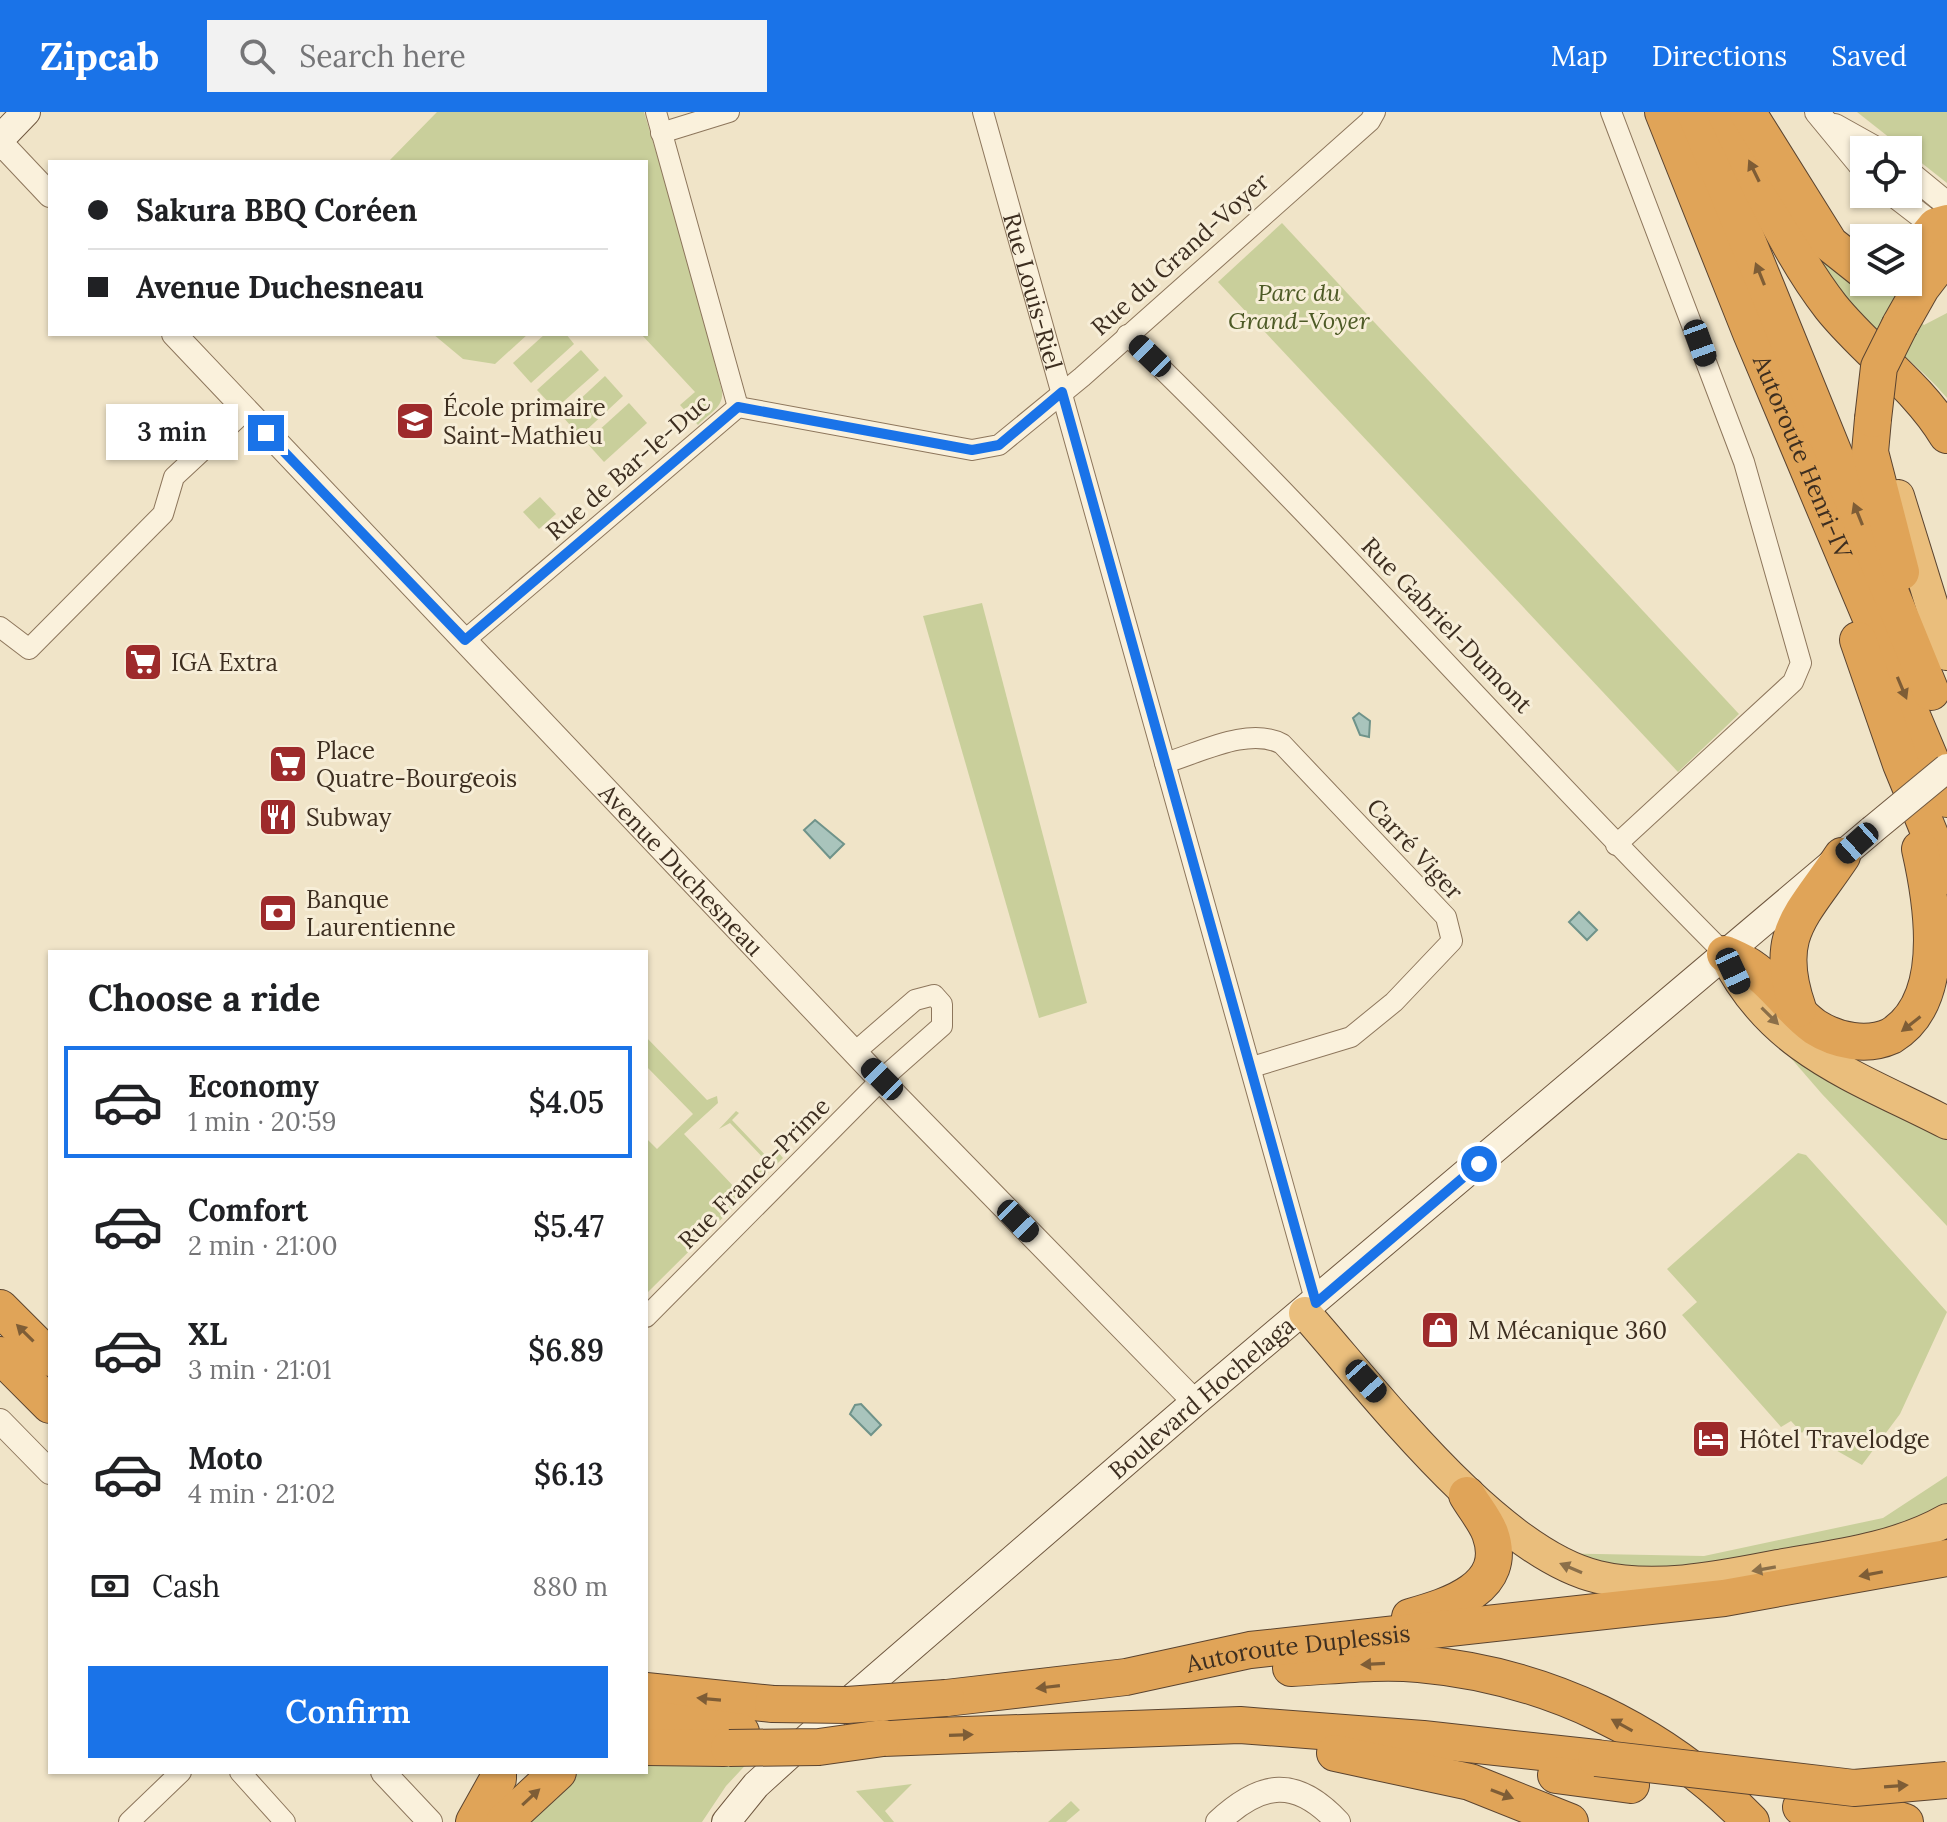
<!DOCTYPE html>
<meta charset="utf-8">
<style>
:root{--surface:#fff;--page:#f2f2f2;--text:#202124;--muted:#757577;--line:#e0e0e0;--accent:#1a73e8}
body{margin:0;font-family:Lora,serif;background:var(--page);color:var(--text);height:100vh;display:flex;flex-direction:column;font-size:30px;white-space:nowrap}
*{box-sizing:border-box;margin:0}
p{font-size:26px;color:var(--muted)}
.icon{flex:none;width:44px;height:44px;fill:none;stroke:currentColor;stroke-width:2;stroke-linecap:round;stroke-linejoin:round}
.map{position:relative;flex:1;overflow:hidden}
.drawer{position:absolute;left:48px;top:838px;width:600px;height:824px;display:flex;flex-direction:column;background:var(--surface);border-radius:0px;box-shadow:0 2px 6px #0004}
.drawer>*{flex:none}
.hud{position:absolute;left:48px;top:48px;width:600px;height:176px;border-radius:0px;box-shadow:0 2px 6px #0004;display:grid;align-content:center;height:176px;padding:0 40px;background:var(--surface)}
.tools{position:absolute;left:1850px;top:24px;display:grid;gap:16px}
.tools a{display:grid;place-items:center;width:72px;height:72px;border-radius:0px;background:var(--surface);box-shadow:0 2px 6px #0004;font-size:40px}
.end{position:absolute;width:36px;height:36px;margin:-18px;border:10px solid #1a73e8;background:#fff;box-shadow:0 0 0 4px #fff}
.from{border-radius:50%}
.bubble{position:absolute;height:56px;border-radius:0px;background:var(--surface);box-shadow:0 2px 6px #0004;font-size:26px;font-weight:600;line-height:56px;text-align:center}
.car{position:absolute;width:24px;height:48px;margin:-24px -12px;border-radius:10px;box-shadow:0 0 6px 2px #0007;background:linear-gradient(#222 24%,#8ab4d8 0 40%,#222 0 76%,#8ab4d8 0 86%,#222 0)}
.hud b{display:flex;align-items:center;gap:28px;height:76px;font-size:30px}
.hud b+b{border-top:2px solid var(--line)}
.hud i{width:20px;height:20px;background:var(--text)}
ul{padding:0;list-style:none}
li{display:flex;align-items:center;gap:24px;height:112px;margin:0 16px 12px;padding:0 24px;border:4px solid transparent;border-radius:0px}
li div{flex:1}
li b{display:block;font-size:30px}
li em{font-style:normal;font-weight:600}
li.current{border-color:var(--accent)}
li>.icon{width:72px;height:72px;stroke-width:1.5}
h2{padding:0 40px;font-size:36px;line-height:96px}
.pay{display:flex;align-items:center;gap:20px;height:88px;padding:0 40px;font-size:30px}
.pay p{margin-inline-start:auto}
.primary-button{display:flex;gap:16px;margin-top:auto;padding:16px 40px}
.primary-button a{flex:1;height:92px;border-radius:0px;background:var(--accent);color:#fff;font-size:32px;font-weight:600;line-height:92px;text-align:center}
header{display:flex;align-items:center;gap:48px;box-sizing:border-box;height:112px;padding:0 40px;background:var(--accent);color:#fff}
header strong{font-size:38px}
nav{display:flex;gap:44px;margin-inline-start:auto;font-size:28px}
.search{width:560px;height:72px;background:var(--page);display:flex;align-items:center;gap:20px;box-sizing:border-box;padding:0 28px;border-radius:0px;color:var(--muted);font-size:30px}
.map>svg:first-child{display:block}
.green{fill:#c9cf9b}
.water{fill:#a9c4bc;stroke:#6f938a;stroke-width:2}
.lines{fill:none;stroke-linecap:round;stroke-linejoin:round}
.minor-casing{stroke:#8d765c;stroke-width:22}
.tertiary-casing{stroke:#8d765c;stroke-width:26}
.secondary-casing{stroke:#6f573f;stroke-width:30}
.trunk-casing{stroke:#5b4430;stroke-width:34}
.motorway-casing{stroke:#5b4430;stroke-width:38}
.minor{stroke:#faf1dc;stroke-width:20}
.tertiary{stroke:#faf1dc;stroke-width:24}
.secondary{stroke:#faf1dc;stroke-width:28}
.trunk{stroke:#eabe7c;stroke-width:32}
.motorway{stroke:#e0a458;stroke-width:36}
.secondary-bridge-casing{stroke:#6f573f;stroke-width:30;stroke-linecap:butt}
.motorway-bridge-casing{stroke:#5b4430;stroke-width:38;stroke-linecap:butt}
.secondary-bridge{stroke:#faf1dc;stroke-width:28}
.motorway-bridge{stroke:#e0a458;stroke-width:36}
.oneway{fill:#7e5d36}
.oneway2{fill:#8b6f49}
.route{stroke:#1a73e8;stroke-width:10}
.labels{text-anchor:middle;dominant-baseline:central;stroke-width:6;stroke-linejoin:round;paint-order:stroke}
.street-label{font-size:24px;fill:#3d2e20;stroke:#f7eed8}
.park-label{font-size:24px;font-style:italic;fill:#4d5a26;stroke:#f7eed8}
.poi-label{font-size:24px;fill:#3d2e20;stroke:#f7eed8;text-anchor:start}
</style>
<header>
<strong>Zipcab</strong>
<div class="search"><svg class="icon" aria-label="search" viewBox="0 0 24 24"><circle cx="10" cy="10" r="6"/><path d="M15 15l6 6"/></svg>Search here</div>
<nav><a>Map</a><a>Directions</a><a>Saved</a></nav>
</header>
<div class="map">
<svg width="1947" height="1710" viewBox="0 0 1947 1710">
<rect width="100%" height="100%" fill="#f0e4c8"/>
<!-- green -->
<g class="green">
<path d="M437,0H644L688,146L722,279C724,296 708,302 698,313L680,293L695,280L641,222H646V50H388Z"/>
<polygon points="1857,0 1947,0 1947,71"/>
<path d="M1782,79L1850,171L1859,174L1907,170L1895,185L1924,213L1947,201V286C1920,254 1886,230 1856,200C1822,165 1801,123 1782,79Z"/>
<polygon points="1282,111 1739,602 1678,660 1218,170"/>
<polygon points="433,222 528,222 495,252 463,247"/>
<polygon points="545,222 566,222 574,232 531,271 513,251"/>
<polygon points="581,238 599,258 555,297 537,278"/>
<polygon points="605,264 623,284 580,324 562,304"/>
<polygon points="629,291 647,311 604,350 586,330"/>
<polygon points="540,385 556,402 539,417 523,400"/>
<polygon points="982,491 1087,891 1039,906 923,504"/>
<polygon points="1711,854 1947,1011 1947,1114 1822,982"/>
<polygon points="646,925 707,988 717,984 718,991 684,1022 737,1078 767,1050 730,1011 719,1017 736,999 739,1001 732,1008 768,1046 778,1040 783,1046 646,1182 646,1026 657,1037 693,1002 646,954"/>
<polygon points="1798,1041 1806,1043 1947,1200 1900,1302 1862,1353 1818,1328 1816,1331 1805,1317 1802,1321 1791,1309 1781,1315 1682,1203 1697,1190 1667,1157"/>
<polygon points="1947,1364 1947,1408 1703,1468 1543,1441 1704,1444 1883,1406"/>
<polygon points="646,1642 754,1644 726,1674 702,1710 513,1710 566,1660 646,1660"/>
<polygon points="912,1672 885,1699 894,1710 884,1710 856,1679"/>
<polygon points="1071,1689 1080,1698 1066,1710 1048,1710"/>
</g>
<!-- water -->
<g class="water">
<polygon points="1359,601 1370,609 1369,625 1360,623 1353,606"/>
<polygon points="815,708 844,732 830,746 804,718"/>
<polygon points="1579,800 1597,818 1587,828 1569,810"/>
<polygon points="861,1292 881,1313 871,1323 850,1302 855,1293"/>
</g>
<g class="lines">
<!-- minor casing -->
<g class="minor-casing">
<g id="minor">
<polyline points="656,0 738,295"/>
<path id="s1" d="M983,0L1316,1191"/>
<polyline points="1611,0 1744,350 1801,551 1793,570 1616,733"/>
<polyline points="661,21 729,0"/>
<path d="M1127,223C1334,422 1522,639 1725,842"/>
<polyline points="738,295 972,338 999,333 1082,265 1370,9 1375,0"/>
<polyline points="0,515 29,537 163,402 174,365 245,299"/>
<polyline points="465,528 738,295"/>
<path d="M1165,651C1199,641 1249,614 1282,632L1446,805L1452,829L1394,890L1351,925L1252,955"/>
<polyline points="646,1205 882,967 942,914 942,892 934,883 915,888 855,940"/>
<polyline points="240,1660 285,1710"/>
<polyline points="129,1710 181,1660"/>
</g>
</g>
<!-- tertiary casing -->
<g class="tertiary-casing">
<g id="tertiary">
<polyline points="1817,0 1864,57"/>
<polyline points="1835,14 1878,38"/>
<polyline points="0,30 50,83"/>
<polyline points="1908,60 1947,92"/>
<polyline points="1893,82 1945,122"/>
<path id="s2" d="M174,222L897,985L1195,1290"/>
<polyline points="0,1309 50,1360"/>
<polyline points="383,1660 430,1710"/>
<path d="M1218,1710C1262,1669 1296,1665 1338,1710"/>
</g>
</g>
<!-- secondary casing -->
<g class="secondary-casing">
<g id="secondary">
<polyline points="0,27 26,0"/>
<path id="s3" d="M726,1710L756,1673L841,1596L1195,1290L1872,718"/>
</g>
</g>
<!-- trunk casing -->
<g class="trunk-casing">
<g id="trunk">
<polyline points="1898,384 1947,542"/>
<path d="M1725,842C1772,939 1858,965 1947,1011"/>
<path d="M1305,1201C1374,1279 1496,1441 1598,1465C1656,1479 1721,1465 1778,1454C1835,1444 1896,1437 1947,1408"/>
</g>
</g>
<!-- motorway casing -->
<g class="motorway-casing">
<g id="motorway">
<path id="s4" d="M1663,0L1751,221L1947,687"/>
<polyline points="1695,0 1931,580"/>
<path d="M1725,0C1757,66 1786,137 1831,195C1867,240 1917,273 1947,323"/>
<polyline points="1748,1 1830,132 1864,159"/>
<polyline points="1908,148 1936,114 1947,111"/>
<polyline points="1900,213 1921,176 1947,142"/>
<polyline points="1873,307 1870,340 1901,460"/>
<polyline points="1858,528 1901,652 1947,764"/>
<path d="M1725,842C1734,846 1744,850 1752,856C1776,872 1792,899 1815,915C1837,929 1867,935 1891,924C1947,890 1934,799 1920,737"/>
<path d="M1798,897C1772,822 1802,804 1842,744"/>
<polyline points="0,1196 50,1246"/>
<polyline points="0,1243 50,1293"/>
<path d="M1410,1505C1449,1494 1510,1476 1490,1421C1485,1408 1474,1395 1467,1383"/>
<path d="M1291,1556C1333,1554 1377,1548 1419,1552C1545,1563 1663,1619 1751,1710"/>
<polyline points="646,1579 773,1592"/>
<path id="s5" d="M946,1586L1126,1565L1250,1538L1724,1486L1947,1446"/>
<polyline points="646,1606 741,1620"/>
<polyline points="883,1626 1240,1613 1423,1627 1596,1646"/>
<polyline points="646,1635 724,1636"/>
<polyline points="1335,1641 1470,1670 1570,1710"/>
<polyline points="1556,1663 1631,1673"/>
<polyline points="1801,1695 1884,1703 1905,1710"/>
<polyline points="474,1710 498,1667 498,1660"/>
<polyline points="504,1710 558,1660"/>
</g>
</g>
<!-- minor -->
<use href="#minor" class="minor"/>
<!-- tertiary -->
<use href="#tertiary" class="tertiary"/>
<!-- secondary -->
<use href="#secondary" class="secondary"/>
<!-- trunk -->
<use href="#trunk" class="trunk"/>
<!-- motorway -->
<use href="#motorway" class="motorway"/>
<!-- secondary-bridge casing -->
<g class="secondary-bridge-casing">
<polyline id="secondary-bridge" points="1872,718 1947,656"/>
</g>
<!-- motorway-bridge casing -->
<g class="motorway-bridge-casing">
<g id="motorway-bridge">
<polyline points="1873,307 1879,255 1900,213"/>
<polyline points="773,1592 847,1593 946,1586"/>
<polyline points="729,1636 819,1635 883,1626"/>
<polyline points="1596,1646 1854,1676 1947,1668"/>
</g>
</g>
<!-- secondary-bridge -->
<use href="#secondary-bridge" class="secondary-bridge"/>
<!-- motorway-bridge -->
<use href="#motorway-bridge" class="motorway-bridge"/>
</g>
<!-- one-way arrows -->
<defs><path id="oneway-solid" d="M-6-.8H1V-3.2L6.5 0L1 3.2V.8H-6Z" transform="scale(2)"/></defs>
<g class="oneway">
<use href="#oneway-solid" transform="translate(1754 59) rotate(-116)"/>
<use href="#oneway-solid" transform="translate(1760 162) rotate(-112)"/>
<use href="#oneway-solid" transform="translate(1858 402) rotate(-112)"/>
<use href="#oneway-solid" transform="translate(1902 576) rotate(67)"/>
<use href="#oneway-solid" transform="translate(1911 912) rotate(142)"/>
<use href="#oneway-solid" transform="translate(25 1221) rotate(-135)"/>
<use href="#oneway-solid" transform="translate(1871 1462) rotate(169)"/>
<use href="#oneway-solid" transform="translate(1373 1552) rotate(177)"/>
<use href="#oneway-solid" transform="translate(1048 1575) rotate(173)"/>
<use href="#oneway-solid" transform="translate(709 1587) rotate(-175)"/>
<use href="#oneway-solid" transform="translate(1622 1613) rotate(-151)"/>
<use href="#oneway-solid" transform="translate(961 1623) rotate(-2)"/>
<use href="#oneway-solid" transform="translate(1896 1674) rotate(-4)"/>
<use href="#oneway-solid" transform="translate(1502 1682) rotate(21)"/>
<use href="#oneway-solid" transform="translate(531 1685) rotate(-43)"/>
</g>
<g class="oneway2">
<use href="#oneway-solid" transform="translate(1770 904) rotate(45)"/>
<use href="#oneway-solid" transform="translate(1571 1456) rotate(-157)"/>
<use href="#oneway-solid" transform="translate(1764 1457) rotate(170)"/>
</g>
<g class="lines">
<!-- route -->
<polyline class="route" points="266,321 465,528 738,295 972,338 999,333 1062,280 1316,1191 1479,1052"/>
</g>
<!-- icons -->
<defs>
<g id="school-square" transform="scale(2)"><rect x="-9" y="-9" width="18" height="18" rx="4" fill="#9e2a2b" stroke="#f7eed8"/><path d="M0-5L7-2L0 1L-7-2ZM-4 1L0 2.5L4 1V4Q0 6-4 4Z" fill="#fff"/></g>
<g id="supermarket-square" transform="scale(2)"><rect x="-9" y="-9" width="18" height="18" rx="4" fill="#9e2a2b" stroke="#f7eed8"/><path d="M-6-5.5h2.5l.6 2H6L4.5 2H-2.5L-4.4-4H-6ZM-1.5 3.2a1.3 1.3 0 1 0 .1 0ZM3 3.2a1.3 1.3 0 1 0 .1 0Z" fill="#fff"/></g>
<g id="restaurant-square" transform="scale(2)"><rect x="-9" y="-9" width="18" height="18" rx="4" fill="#9e2a2b" stroke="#f7eed8"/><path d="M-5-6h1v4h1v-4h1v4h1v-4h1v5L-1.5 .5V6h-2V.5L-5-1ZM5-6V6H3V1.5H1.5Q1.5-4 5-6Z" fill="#fff"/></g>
<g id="bank-square" transform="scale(2)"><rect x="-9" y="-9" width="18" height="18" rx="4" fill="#9e2a2b" stroke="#f7eed8"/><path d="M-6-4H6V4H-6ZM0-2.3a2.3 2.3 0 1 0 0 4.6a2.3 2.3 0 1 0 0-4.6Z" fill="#fff"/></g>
<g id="shop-square" transform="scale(2)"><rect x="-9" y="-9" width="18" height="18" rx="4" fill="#9e2a2b" stroke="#f7eed8"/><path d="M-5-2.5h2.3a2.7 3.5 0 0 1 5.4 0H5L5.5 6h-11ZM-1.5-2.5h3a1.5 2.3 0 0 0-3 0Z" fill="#fff"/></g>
<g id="hotel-square" transform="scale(2)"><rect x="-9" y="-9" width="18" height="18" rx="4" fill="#9e2a2b" stroke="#f7eed8"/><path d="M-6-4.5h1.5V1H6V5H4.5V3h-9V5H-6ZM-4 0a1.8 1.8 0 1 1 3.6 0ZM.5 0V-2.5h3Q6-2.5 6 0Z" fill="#fff"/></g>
</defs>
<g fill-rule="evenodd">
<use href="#school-square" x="415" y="309"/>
<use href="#supermarket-square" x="143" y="550"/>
<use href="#supermarket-square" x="288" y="652"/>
<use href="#restaurant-square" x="278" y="705"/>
<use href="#bank-square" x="278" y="801"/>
<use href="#shop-square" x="1440" y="1218"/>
<use href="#hotel-square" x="1711" y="1327"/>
</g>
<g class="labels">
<!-- street labels -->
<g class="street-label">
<text transform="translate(1180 142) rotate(-42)">Rue du Grand-Voyer</text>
<text stroke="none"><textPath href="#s1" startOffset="186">Rue Louis-Riel</textPath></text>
<text stroke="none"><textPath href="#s4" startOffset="372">Autoroute Henri-IV</textPath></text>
<text transform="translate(628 355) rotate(-41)">Rue de Bar-le-Duc</text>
<text transform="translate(1447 513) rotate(46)">Rue Gabriel-Dumont</text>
<text transform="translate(1415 737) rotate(47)">Carré Viger</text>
<text stroke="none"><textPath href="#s2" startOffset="738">Avenue Duchesneau</textPath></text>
<text transform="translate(754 1061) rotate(-45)">Rue France-Prime</text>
<text stroke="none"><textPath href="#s3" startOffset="638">Boulevard Hochelaga</textPath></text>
<text stroke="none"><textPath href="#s5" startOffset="356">Autoroute Duplessis</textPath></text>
</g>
<!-- park labels -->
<g class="park-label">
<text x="1299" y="180">Parc du<tspan x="1299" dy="28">Grand-Voyer</tspan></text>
</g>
<!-- poi labels -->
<g class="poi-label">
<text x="443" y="295">École primaire<tspan x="443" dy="28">Saint-Mathieu</tspan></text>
<text x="171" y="550">IGA Extra</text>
<text x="316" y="638">Place<tspan x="316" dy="28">Quatre-Bourgeois</tspan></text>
<text x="306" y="705">Subway</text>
<text x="306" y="787">Banque<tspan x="306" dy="28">Laurentienne</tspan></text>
<text x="1468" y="1218">M Mécanique 360</text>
<text x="1739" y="1327">Hôtel Travelodge</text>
</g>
</g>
</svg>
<div class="tools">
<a><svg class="icon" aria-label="locate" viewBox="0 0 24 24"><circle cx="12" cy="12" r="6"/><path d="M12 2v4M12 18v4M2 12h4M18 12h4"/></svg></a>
<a><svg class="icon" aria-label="layers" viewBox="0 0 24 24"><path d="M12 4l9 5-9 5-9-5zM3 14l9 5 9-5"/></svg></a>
</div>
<i class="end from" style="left:1479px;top:1052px"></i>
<i class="end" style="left:266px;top:321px"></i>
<div class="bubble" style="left:106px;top:292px;width:132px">3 min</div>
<i class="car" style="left:1700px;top:231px;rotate:160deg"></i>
<i class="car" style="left:1150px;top:244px;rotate:314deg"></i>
<i class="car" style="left:1857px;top:731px;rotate:228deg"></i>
<i class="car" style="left:1733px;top:859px;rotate:155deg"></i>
<i class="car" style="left:882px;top:967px;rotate:315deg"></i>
<i class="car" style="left:1018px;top:1109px;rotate:136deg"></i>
<i class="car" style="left:1366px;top:1269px;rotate:138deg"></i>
<div class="hud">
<b><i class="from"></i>Sakura BBQ Coréen</b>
<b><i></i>Avenue Duchesneau</b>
</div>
<section class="drawer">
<h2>Choose a ride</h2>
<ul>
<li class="current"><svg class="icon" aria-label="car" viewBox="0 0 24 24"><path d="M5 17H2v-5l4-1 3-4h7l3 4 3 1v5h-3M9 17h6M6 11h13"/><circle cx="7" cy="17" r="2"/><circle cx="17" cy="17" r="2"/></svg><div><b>Economy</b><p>1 min · 20:59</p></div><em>$4.05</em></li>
<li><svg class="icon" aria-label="car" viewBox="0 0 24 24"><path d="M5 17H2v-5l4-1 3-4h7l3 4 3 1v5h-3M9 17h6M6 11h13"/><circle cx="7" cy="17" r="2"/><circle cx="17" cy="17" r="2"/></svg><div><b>Comfort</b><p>2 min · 21:00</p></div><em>$5.47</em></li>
<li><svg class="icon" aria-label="car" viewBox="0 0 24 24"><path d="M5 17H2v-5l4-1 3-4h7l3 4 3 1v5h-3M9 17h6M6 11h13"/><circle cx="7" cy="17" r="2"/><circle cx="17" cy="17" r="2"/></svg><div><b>XL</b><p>3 min · 21:01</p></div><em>$6.89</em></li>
<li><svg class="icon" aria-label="car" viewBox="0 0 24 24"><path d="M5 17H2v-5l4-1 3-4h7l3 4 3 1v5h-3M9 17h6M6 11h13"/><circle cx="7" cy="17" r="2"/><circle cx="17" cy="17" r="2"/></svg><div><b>Moto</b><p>4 min · 21:02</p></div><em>$6.13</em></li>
</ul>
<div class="pay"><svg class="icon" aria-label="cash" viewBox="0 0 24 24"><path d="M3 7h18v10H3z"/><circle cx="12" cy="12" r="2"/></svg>Cash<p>880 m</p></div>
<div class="primary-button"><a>Confirm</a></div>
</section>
</div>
